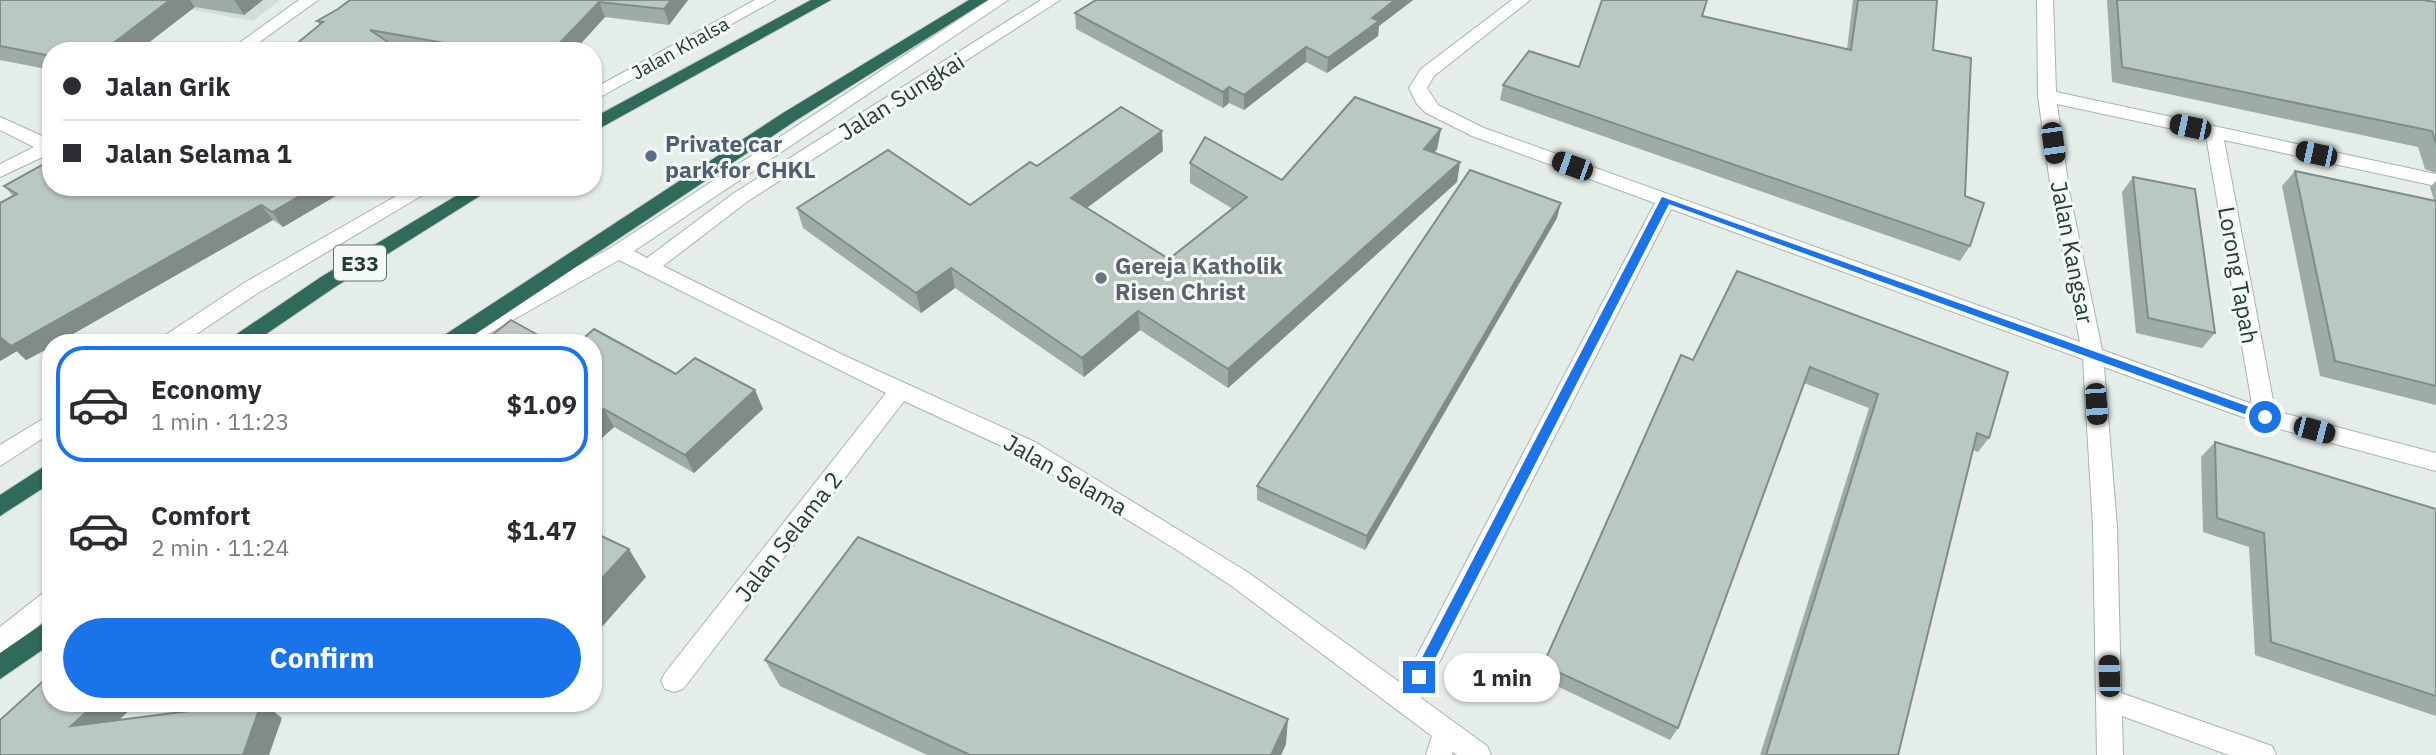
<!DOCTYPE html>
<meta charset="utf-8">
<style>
:root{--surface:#fff;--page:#f2f2f3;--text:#2b2b33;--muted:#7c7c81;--line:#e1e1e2;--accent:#1a73e8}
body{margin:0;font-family:"IBM Plex Sans",sans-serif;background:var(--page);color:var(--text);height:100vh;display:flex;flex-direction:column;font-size:26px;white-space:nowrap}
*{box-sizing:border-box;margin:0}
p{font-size:23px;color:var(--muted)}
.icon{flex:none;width:38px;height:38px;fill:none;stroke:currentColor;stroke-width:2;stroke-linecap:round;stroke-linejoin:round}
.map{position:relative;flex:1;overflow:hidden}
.details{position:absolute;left:42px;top:334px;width:560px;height:378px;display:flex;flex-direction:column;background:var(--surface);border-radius:28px;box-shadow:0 2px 5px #0004}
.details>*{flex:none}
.guide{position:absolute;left:42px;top:42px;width:560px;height:154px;border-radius:28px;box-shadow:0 2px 5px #0004;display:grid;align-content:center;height:154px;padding:0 21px;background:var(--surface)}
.end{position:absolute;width:32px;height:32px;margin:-16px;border:9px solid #1a73e8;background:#fff;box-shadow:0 0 0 4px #fff}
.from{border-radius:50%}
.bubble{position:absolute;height:49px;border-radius:24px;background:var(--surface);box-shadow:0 2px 5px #0004;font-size:23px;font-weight:800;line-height:49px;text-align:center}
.car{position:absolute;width:21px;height:42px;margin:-21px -10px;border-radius:9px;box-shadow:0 0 5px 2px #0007;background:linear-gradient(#222 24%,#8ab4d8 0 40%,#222 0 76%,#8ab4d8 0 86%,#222 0)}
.guide b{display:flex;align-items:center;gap:24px;height:66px;font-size:26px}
.guide b+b{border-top:2px solid var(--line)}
.guide i{width:18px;height:18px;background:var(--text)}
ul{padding:12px 0 0;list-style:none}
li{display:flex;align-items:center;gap:21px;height:116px;margin:0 14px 10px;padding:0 7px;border:4px solid transparent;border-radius:28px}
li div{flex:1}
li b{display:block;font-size:26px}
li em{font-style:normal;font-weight:800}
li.active{border-color:var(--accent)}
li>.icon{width:63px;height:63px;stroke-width:1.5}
.primary-button{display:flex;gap:14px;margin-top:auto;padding:14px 21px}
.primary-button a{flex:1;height:80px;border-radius:42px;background:var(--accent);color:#fff;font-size:28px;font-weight:800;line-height:80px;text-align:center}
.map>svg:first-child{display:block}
.built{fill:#d2ddd7}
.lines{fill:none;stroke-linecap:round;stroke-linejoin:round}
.minor-casing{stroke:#a6b5af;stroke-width:2}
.highway-casing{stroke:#c1c9c6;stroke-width:2}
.minor{fill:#fff;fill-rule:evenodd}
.highway{fill:#2f6a5a;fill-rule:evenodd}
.wall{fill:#9faca6}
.shaded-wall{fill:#828c87}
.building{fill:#b9c8c1;stroke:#828c87;stroke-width:2}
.route{fill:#1a73e8}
.service-dot{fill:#5c6f8a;stroke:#f4f9f6;stroke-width:2.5}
.worship-dot{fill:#6b7280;stroke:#f4f9f6;stroke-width:2.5}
.labels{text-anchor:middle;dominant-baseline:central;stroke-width:6;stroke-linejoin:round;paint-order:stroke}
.far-street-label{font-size:19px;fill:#233e35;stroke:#f4f9f6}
.shield{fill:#f4f9f6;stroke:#62766f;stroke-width:2}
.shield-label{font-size:21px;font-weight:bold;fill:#233e35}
.street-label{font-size:23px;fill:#233e35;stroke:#f4f9f6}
.service-label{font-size:23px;font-weight:bold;fill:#4e5e75;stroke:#f4f9f6;text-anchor:start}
.worship-label{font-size:23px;font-weight:bold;fill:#5b616d;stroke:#f4f9f6;text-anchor:start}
</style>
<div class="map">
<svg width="2436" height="755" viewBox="0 0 2436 755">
<rect width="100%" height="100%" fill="#e4ede8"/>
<!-- built -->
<polygon class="built" points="139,0 280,0 253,21"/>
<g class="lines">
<!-- minor casing -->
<g class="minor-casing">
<g id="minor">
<polygon points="299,0 318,0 247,51 228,51"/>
<polygon points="755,0 775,0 593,101 593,89"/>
<path d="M989,0H1008L634,251L647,258L734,193L1041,0H1060L748,201L663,266L845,356L1035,442L1249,573L1402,684L1655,203L1472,136L1426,113L1417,104L1409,88L1421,69L1512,0H1530L1434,76L1427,88L1438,105L1484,128L2080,342L2051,190L2038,96L2037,0H2053L2056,92L2436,174V186L2224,140L2275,411L2436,453V471L2265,425L2104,367L2117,527L2121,693L2272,746L2276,755H2229L2122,716L2123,755H2097L2093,527L2083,359L1671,209L1421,698L1487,746L1491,755H1457L1453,752L1452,755H1426L1432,736L1233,587L1177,550L1019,454L904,401L683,689L674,692L665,689L661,681L665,673L886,393L619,260L472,343H445L448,338L612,247ZM2057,104L2206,136L2252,404L2102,350L2069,190Z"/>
<polygon points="0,117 51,140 51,153 0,177 0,164 34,147 0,130"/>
<polygon points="412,187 436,187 258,293 183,343 158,343 161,338 244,283"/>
<polygon points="51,414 51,433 0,466 0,445"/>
<polygon points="51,590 51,615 9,650 0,653 0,627 43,593"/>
</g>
</g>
<!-- highway casing -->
<g class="highway-casing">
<g id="highway">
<polygon points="811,0 831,0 593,132 593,118"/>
<polygon points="969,0 988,0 795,121 462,343 437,343 440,338 783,113"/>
<polygon points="471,187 494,187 335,287 253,343 228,343 231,338 321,277"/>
<polygon points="51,462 51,483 0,516 0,495"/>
<polygon points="51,618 51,644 0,679 0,653"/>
</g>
</g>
<!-- minor -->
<use href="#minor" class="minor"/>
<!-- highway -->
<use href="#highway" class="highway"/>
</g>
<!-- wall -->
<g class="wall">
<polygon points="0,0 263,0 244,15 195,7 51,51 51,70 0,60"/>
<polygon points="350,0 688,0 669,25 605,17 574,51 411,51 397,48 289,50 320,25 317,21 338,9"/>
<polygon points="1096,0 1413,0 1379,26 1378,36 1327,73 1306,62 1244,110 1229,103 1223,108 1076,29 1075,13"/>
<polygon points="1853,0 1937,0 1933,50 1965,196 1970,246 1960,261 1500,100 1503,85 1579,67 1702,16 1847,49"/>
<polygon points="2107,0 2423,0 2436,2 2436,173 2425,169 2418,147 2112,82"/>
<polygon points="1441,129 1437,149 1434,153 1460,162 1457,182 1228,388 1140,330 1084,377 955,288 921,313 803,228 797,208 970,205 1037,166 1163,151 1087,208 1169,259 1233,209 1190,183 1190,163 1282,180"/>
<polygon points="2295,171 2434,200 2430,187 2436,181 2436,405 2320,376 2282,186"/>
<polygon points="2133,177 2215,333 2202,348 2136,333 2122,192"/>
<polygon points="4,186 351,187 283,227 273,220 57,343 51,343 51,347 26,360 17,351 0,361 13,196"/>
<polygon points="1557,218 1365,550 1257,500 1257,486"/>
<polygon points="1737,271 1989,438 1978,452 1973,450 1898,755 1760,755 1869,408 1804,383 1678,728 1670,740 1538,677 1543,665"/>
<polygon points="593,343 676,374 755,390 763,409 694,473 614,427 593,446"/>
<polygon points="2215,442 2436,509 2436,716 2255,655 2249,547 2203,532 2201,457"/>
<polygon points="765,660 1286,744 1281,755 927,755 780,686"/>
</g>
<!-- shaded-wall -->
<g class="shaded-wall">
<polygon points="170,0 190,0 195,7 138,51 103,51"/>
<polygon points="234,0 263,0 244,15"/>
<polygon points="671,0 688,0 669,25 664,9"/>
<polygon points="1395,0 1413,0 1379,26 1378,36 1327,73 1328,58 1372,18"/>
<polygon points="599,2 605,17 574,51 552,51"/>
<polygon points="1306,47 1306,62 1244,110 1244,95"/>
<polygon points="1229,87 1229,103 1223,108 1223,92"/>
<polygon points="1441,129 1437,149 1421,169 1424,149"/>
<polygon points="1162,131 1163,151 1073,218 1071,198"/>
<polygon points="1460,162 1457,182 1228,388 1228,369"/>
<polygon points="315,187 351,187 283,227 272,212"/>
<polygon points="1561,203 1557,218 1365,550 1367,536"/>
<polygon points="261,205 273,220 57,343 51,343 51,347 26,360 11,346"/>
<polygon points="951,268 955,288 921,313 916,293"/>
<polygon points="1138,311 1140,330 1084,377 1082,358"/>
<polygon points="1,336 17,351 0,361 0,337"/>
<polygon points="755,390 763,409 694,473 685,455"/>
<polygon points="604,409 614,427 593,446 593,418"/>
<polygon points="629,549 646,577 593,637 593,588"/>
<polygon points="95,704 136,704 96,742 71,726"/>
<polygon points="261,704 264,704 282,718 269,755 243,755"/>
<polygon points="1288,719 1286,744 1281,755 1271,755"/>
</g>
<!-- building -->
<g class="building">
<polygon points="0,0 170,0 103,51 51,51 51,56 0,46"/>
<polygon points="350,0 671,0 664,9 599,2 552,51 490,51 370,30 401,51 262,51 272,45 289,50 323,22 317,21 338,9"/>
<polygon points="1096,0 1395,0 1372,18 1379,21 1328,58 1306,47 1244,95 1229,87 1223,92 1075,13"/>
<polygon points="1602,0 1707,0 1702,16 1851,50 1858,0 1937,0 1933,50 1971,58 1965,196 1984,203 1970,246 1503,85 1529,51 1579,67"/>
<polygon points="2117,0 2423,0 2436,2 2436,144 2432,131 2122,67"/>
<polygon points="1355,97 1441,129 1424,149 1460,162 1228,369 1138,311 1082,358 951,268 916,293 797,208 888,150 970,205 1030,162 1037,166 1121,107 1162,131 1071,198 1169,259 1247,197 1190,163 1205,137 1282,180"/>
<polygon points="51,160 51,187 315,187 272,212 261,205 11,346 0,337 0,203 17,194 4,186"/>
<polygon points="1470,170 1561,203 1367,536 1257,486"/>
<polygon points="2295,171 2436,201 2436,386 2335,361"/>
<polygon points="2133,177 2195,189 2215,333 2148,318"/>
<polygon points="1737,271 2008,372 1989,438 1977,433 1898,755 1766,755 1878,394 1810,367 1678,728 1543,665 1681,355 1693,360"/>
<polygon points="511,320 552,343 482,343"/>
<polygon points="594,329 676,374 695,358 755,390 685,455 604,409 593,418 593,343 578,343"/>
<polygon points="2215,442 2436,509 2436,696 2271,642 2264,533 2217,518"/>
<polygon points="593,532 629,549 593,588"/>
<polygon points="858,537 1288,719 1271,755 970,755 765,660"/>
<polygon points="51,674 51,704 95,704 71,726 244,704 261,704 243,755 0,755 0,720"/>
</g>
<!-- route -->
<polygon class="route" points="1662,197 2269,414 2271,417 2265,422 2261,420 1669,204 1423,682 1414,682 1414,673"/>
<!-- markers -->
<circle class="service-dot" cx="651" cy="156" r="7"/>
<circle class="worship-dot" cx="1101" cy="278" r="7"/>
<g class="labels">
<!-- far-street labels -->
<g class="far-street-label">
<text transform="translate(680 48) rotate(-29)">Jalan Khalsa</text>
</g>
<!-- shield labels -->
<rect class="shield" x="334" y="245.5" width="52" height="35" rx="5"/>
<g class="shield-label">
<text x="360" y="263">E33</text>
</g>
<!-- street labels -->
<g class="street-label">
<text transform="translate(901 96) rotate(-32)">Jalan Sungkai</text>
<text transform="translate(2073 252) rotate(79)">Jalan Kangsar</text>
<text transform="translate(2239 275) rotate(80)">Lorong Tapah</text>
<text transform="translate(1066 474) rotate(30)">Jalan Selama</text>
<text transform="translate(788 536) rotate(-52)">Jalan Selama 2</text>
</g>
<!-- service labels -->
<g class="service-label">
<text x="665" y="143">Private car<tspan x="665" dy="26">park for CHKL</tspan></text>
</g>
<!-- worship labels -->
<g class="worship-label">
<text x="1115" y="265">Gereja Katholik<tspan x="1115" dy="26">Risen Christ</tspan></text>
</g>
</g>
</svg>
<i class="end from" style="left:2265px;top:417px"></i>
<i class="end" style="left:1419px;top:677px"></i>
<div class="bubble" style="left:1444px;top:653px;width:116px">1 min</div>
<i class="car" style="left:2190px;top:127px;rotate:282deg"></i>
<i class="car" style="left:2053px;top:143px;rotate:172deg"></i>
<i class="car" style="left:2316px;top:154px;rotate:282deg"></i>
<i class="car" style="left:1572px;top:166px;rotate:290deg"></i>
<i class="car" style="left:2096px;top:404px;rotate:176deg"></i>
<i class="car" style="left:2314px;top:430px;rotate:105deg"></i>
<i class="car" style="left:2109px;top:676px;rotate:358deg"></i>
<div class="guide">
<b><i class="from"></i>Jalan Grik</b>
<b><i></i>Jalan Selama 1</b>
</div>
<section class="details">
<ul>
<li class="active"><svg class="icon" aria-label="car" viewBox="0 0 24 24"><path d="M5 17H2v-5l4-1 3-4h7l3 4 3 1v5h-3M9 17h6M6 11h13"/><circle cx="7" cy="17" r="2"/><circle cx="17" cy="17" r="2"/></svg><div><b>Economy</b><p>1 min · 11:23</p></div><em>$1.09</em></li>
<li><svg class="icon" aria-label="car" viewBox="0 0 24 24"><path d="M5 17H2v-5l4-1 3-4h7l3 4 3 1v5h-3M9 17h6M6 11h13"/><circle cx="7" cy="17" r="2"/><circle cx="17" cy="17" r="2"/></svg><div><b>Comfort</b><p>2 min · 11:24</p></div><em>$1.47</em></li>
</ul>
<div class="primary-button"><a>Confirm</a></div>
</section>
</div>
